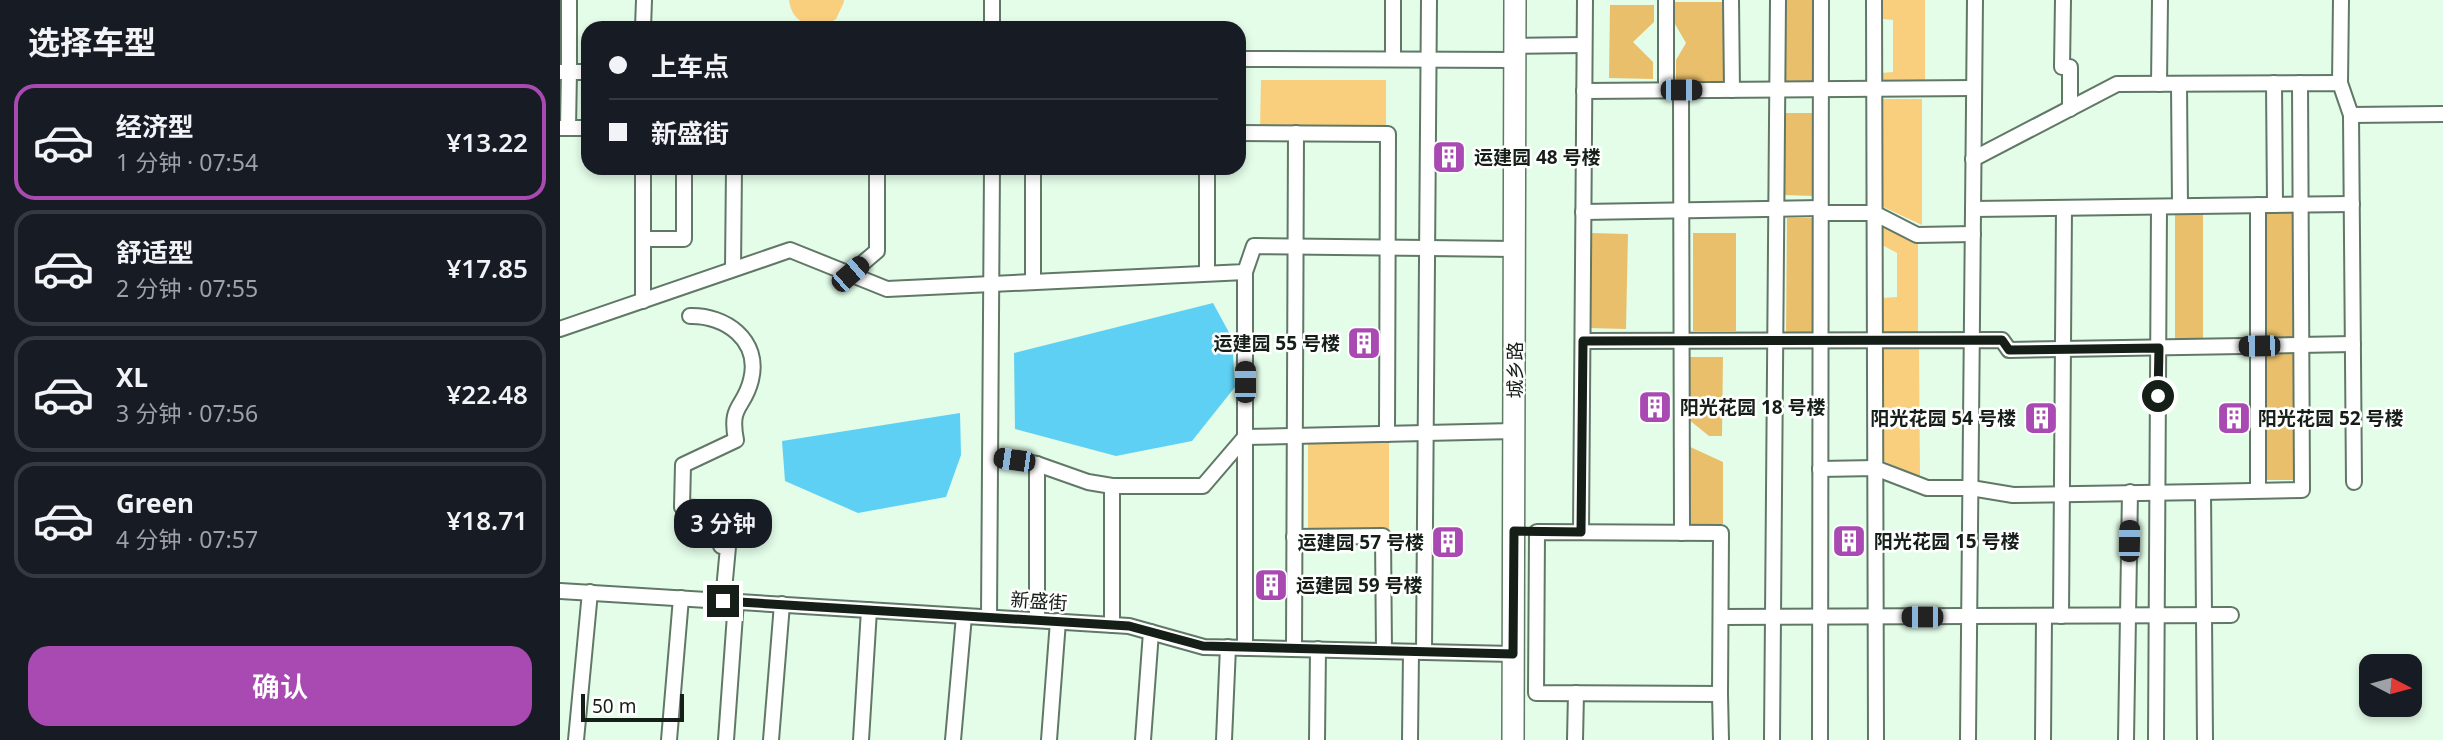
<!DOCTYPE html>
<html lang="zh">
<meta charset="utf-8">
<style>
:root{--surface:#171b24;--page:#20242c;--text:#f1f3f6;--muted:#9ea1a6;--line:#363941;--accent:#a94ab2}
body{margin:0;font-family:"Noto Sans","Noto Sans SC",sans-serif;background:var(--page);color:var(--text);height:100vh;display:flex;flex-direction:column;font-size:26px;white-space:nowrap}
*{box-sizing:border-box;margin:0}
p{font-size:23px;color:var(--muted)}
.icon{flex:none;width:38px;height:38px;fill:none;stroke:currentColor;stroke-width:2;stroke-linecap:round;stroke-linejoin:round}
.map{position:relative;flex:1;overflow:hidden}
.drawer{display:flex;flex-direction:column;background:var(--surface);width:560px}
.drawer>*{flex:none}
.hud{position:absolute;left:21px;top:21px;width:665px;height:154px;border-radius:21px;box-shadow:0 4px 10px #0003;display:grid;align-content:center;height:154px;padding:0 28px;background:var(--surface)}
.needle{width:46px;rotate:96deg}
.controls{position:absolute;left:1799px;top:654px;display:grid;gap:14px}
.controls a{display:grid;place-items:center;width:63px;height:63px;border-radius:14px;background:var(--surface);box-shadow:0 4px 10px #0003;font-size:35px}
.scale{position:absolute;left:21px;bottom:18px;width:103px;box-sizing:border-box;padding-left:7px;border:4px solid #151f18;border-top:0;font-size:19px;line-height:24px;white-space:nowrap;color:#151f18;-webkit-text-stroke:5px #fff;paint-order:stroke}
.end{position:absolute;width:32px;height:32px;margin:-16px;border:9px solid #151f18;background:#fff;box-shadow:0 0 0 4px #fff}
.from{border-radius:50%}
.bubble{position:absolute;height:49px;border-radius:21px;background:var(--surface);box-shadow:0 4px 10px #0003;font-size:23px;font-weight:600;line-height:49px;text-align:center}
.car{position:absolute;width:21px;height:42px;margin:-21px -10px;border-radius:9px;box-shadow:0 0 5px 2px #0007;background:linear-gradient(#222 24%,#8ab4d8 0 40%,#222 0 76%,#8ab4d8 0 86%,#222 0)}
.hud b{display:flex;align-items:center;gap:24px;height:66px;font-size:26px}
.hud b+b{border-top:2px solid var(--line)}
.hud i{width:18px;height:18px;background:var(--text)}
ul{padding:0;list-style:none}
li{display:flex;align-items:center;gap:21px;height:116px;margin:0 14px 10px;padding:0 14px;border:4px solid var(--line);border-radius:21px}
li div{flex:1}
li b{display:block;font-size:26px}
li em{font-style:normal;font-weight:600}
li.selected{border-color:var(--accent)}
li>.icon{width:63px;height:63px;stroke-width:1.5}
h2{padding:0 28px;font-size:32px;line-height:84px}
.cta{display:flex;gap:14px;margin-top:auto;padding:14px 28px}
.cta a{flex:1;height:80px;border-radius:21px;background:var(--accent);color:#fff;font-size:28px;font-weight:600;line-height:80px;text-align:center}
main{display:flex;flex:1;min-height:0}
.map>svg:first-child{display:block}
.green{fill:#f9cf7d}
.forest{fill:#e9bf6b}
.water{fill:#5ed0f3}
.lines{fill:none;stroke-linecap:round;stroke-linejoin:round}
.street-casing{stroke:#617867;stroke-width:18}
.secondary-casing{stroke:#617867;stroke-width:24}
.street{stroke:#fff;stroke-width:14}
.secondary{stroke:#fff;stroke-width:21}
.route{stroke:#151f18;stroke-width:9}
.labels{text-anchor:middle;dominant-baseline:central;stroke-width:5;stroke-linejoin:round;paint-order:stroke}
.poi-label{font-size:19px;font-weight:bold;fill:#151f18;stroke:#fff;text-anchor:start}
.street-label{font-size:19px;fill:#151f18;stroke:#fff}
</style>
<main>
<section class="drawer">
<h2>选择车型</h2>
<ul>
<li class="selected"><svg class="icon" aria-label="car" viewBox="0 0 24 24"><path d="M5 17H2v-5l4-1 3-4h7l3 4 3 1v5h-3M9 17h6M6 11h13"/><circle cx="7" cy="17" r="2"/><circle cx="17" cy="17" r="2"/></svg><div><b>经济型</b><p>1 分钟 · 07:54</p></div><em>¥13.22</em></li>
<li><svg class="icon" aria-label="car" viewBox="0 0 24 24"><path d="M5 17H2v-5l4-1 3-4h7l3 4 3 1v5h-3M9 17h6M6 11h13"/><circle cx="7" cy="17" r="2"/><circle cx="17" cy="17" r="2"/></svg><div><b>舒适型</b><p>2 分钟 · 07:55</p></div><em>¥17.85</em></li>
<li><svg class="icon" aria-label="car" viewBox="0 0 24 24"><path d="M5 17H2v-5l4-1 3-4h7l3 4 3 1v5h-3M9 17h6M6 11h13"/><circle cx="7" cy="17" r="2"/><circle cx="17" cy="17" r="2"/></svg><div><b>XL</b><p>3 分钟 · 07:56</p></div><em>¥22.48</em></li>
<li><svg class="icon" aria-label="car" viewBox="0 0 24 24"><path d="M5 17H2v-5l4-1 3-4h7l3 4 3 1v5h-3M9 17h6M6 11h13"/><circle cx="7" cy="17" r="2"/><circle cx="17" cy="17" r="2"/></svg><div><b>Green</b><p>4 分钟 · 07:57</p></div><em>¥18.71</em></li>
</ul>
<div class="cta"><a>确认</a></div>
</section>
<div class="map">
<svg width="1883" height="740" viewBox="0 0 1883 740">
<rect width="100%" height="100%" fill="#e3fde9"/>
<!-- green -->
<g class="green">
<path d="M229,0H284V2L276,19C257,31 232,26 229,0Z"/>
<polygon points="1323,0 1365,0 1365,85 1321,85 1321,73 1333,72 1333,20 1323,19"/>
<polygon points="701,80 826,80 826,128 700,128"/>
<polygon points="1319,99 1362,99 1362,225 1319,205"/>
<polygon points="1322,226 1358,244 1358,335 1321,335 1321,298 1337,297 1337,253 1322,245"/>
<polygon points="1318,347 1359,347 1360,477 1319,459"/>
<rect x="748" y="443" width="81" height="87"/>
</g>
<!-- forest -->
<g class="forest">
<polygon points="1225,0 1257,0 1256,82 1224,82"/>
<polygon points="1115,2 1163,2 1163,81 1116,81 1116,60 1126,43 1115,24"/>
<polygon points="1050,5 1094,5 1094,22 1073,42 1093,62 1093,79 1049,78"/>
<polygon points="1224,113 1255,113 1254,196 1222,195"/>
<polygon points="1706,212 1734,212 1735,339 1707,339"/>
<polygon points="1643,214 1643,341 1615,341 1615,215"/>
<polygon points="1227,218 1256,218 1255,336 1226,336"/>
<polygon points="1031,233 1068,234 1066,329 1029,328"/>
<rect x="1133" y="233" width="43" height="98"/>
<polygon points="1707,353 1734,353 1735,480 1707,480"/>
<polygon points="1129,357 1163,357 1162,436 1149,436 1128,419"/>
<polygon points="1126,445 1163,462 1163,524 1126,524"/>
</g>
<!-- water -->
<g class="water">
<polygon points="653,303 672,338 675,387 632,441 556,456 455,429 454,353"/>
<polygon points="400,413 401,455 386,497 298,513 225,481 222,441"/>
</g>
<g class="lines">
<!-- street casing -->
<g class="street-casing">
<g id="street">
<polyline points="9,0 9,72 28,72"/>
<polyline points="432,0 432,28"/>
<polyline points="1106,0 1106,90"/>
<polyline points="1171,0 1172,90"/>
<polyline points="1314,0 1316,740"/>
<polyline points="1503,0 1502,67 1510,67 1510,109"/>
<polyline points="83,28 84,0"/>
<polyline points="955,46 1024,45"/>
<polyline points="679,59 955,60"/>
<polyline points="833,59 833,0"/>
<polyline points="0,72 9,72 8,128"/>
<polyline points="1714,83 1715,205"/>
<polyline points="1780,83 1781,0"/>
<polyline points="1599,84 1600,0"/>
<polyline points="1619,84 1620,206"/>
<polyline points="1121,90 1122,533"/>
<polyline points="1024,91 1414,88"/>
<polyline points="1791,115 1794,482"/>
<polyline points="1,128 28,128"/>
<polyline points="679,133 828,134 827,434"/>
<polyline points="1413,159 1557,84 1780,83 1791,115 1883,114"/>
<polyline points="83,168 83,301"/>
<polyline points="1698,205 1698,490"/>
<polyline points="1413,209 1792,204"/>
<polyline points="1023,212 1261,208"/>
<polyline points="1261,213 1314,213 1357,235 1413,234"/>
<polyline points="83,239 124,239 124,168"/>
<polyline points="173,269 174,168"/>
<polyline points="685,272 685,648"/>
<polyline points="647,273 647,168"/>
<polyline points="290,274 317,251 317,168"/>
<polyline points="473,282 473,168"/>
<path d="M130,316C165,315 201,340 191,380C184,409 169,404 176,440L123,465L122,507L164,510L161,546L168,547L163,601"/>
<polyline points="0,329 230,250 327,289 685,272 694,246 955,249"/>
<polyline points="1023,341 1442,340 1449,350 1793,344"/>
<polyline points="431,457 477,464 528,482 552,486 643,486 685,437 954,431"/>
<polyline points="1260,469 1315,468 1367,488 1411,488 1453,495 1643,492 1645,740"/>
<polyline points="1643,492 1742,490 1740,83"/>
<polygon points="977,532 1161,533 1160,694 976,693"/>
<polyline points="1021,532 1025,0"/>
<polyline points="734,537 823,536 824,651"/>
<polyline points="0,591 569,626 644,647 953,654"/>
<polyline points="1501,616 1504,208"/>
<polyline points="429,617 432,168"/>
<polyline points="1161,617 1671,615"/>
<polyline points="477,620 477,464"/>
<polyline points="552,625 552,486"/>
<polyline points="734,649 736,133"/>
<polyline points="864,652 869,0"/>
<polyline points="1160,694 1161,740"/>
<polyline points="16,740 30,592"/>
<polyline points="109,740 121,598"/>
<polyline points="166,740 176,601"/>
<polyline points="211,740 222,604"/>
<polyline points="301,740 309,610"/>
<polyline points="393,740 404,616"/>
<polyline points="489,740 498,621"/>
<polyline points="583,740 591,632"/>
<polyline points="664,740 668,647"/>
<polyline points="757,740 758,649"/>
<polyline points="850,740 851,652"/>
<polyline points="1015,740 1016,693"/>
<polyline points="1212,740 1218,0"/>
<polyline points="1260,740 1261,0"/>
<polyline points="1408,740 1415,0"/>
<polyline points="1483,740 1484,616"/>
<polyline points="1566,740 1570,492"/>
<polyline points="1596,740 1599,207"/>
</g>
</g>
<!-- secondary casing -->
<g class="secondary-casing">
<polyline id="secondary" points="953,740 955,0"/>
</g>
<!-- street -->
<use href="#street" class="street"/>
<!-- secondary -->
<use href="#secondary" class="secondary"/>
</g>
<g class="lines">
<!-- route -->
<polyline class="route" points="163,601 569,626 643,646 953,654 954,531 1021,532 1023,341 1442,340 1449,350 1599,348 1598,396"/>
</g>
<!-- icons -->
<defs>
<g id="building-square" transform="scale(1.75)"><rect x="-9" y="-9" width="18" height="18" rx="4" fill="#a94ab2" stroke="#fff"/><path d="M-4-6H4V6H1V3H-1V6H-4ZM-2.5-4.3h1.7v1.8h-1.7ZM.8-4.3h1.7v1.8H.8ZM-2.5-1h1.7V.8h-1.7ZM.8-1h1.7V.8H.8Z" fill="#fff"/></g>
</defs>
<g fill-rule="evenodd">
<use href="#building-square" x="889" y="157"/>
<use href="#building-square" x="804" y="343"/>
<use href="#building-square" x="1095" y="407"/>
<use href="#building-square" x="1481" y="418"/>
<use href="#building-square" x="1674" y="418"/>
<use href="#building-square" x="1289" y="541"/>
<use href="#building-square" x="888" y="542"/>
<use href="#building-square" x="711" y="585"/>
</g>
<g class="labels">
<!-- poi labels -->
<g class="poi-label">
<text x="914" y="157">运建园 48 号楼</text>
<text x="780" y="343" text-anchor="end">运建园 55 号楼</text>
<text x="1120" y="407">阳光花园 18 号楼</text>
<text x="1456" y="418" text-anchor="end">阳光花园 54 号楼</text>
<text x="1698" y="418">阳光花园 52 号楼</text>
<text x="1314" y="541">阳光花园 15 号楼</text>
<text x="864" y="542" text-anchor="end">运建园 57 号楼</text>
<text x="736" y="585">运建园 59 号楼</text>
</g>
<!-- street labels -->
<g class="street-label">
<text transform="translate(955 370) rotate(-90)">城乡路</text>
<text transform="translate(479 601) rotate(4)">新盛街</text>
</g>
</g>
</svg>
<div class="controls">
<a><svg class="needle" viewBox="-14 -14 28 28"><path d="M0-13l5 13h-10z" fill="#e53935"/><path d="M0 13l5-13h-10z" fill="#9ea1a6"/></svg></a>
</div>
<div class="scale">50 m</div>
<i class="end from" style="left:1598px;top:396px"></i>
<i class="end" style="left:163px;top:601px"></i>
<div class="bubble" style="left:114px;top:499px;width:98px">3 分钟</div>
<i class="car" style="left:1121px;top:90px;rotate:90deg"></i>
<i class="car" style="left:290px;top:274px;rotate:49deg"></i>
<i class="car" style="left:1699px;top:346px;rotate:269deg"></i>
<i class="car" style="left:685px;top:382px;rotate:0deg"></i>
<i class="car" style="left:454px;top:460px;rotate:278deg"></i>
<i class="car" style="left:1569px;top:541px;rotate:1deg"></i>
<i class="car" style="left:1362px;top:617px;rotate:270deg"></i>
<div class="hud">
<b><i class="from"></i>上车点</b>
<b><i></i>新盛街</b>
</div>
</div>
</main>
